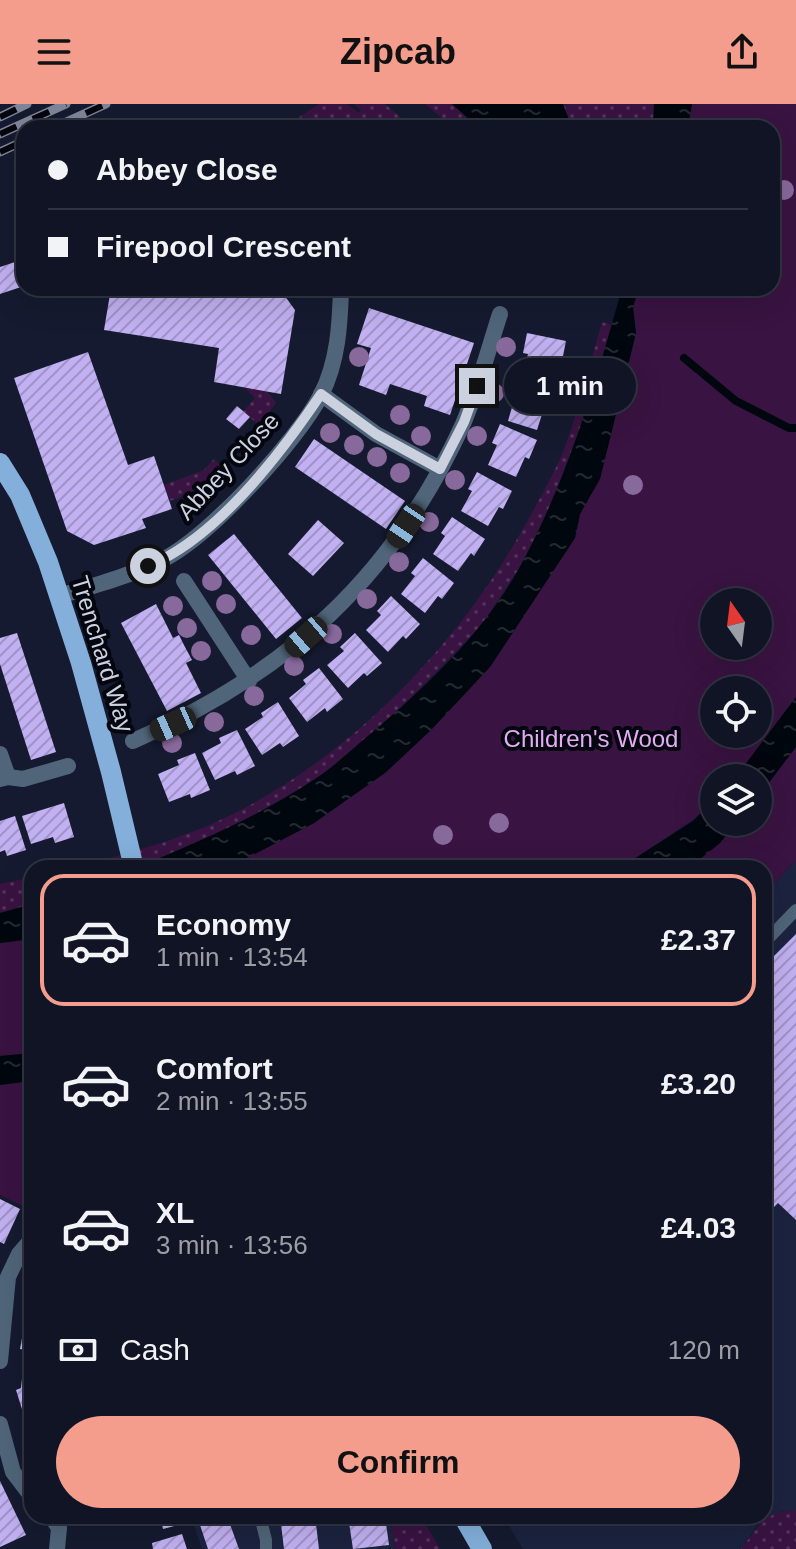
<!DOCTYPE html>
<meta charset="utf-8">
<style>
:root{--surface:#101424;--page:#191d2c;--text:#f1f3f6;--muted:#9c9ea6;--line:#303341;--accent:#f59d8d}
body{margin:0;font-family:Helvetica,sans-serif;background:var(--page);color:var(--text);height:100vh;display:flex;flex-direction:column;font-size:30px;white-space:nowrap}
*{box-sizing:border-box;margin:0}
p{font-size:26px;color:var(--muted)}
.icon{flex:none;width:44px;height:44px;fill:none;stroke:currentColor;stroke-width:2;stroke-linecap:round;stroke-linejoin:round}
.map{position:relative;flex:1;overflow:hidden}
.sheet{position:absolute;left:24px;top:756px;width:748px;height:664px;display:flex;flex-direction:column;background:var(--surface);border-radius:24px;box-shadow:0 8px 32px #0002,0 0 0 2px var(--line)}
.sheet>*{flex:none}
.banner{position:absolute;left:16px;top:16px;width:764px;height:176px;border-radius:24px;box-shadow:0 8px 32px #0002,0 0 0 2px var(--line);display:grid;align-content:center;height:176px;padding:0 32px;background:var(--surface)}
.needle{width:52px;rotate:346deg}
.tools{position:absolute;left:700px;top:484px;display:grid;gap:16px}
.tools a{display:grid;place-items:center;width:72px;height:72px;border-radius:50%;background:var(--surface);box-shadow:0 8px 32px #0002,0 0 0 2px var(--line);font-size:40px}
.end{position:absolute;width:36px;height:36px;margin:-18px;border:10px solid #ccd1e0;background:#111;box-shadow:0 0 0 4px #111}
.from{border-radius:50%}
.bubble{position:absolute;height:56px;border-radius:28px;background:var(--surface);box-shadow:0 8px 32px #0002,0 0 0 2px var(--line);font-size:26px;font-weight:600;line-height:56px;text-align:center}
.car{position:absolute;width:24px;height:48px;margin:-24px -12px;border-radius:10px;box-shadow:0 0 6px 2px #0007;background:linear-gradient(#222 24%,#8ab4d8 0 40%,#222 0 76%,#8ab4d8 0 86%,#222 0)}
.banner b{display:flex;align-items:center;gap:28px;height:76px;font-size:30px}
.banner b+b{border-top:2px solid var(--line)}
.banner i{width:20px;height:20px;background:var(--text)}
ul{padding:14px 0 0;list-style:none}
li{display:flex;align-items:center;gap:24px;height:132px;margin:0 16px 12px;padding:0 16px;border:4px solid transparent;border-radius:24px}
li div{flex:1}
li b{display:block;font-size:30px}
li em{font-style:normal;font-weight:600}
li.selected{border-color:var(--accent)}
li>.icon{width:72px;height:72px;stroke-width:1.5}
.pay{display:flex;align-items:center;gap:20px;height:88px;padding:0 32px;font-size:30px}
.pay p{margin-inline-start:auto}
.action{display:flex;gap:16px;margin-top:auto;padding:16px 32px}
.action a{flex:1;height:92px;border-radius:48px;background:var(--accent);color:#111;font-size:32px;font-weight:600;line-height:92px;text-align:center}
header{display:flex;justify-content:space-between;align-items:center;height:104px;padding:0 32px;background:var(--accent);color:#111;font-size:36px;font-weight:600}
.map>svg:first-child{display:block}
.built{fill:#1c233f}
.grass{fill:url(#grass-dots)}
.park{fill:#391341;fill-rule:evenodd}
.water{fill:url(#water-ripples)}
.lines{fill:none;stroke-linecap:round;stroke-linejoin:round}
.stream{stroke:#00070f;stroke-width:8}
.building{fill:url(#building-hatch)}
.service{stroke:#506579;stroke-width:12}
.minor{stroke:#506579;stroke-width:16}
.primary{stroke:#83afda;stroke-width:20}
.rail-casing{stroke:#808597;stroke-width:9}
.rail{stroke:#04060f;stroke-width:6;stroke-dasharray:18;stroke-linecap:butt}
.tree{fill:#88699c}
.route{stroke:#ccd1e0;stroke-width:10}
.labels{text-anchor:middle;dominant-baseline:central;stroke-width:8;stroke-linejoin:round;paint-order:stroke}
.street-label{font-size:24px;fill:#ccd1e0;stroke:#04060f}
.park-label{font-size:24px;fill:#e6a9f5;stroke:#04060f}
</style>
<header><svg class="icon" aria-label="menu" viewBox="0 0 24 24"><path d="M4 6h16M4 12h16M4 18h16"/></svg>Zipcab<svg class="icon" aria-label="share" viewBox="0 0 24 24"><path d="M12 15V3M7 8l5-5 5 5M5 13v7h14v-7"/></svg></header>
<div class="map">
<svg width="796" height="1445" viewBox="0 0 796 1445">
<defs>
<pattern id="grass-dots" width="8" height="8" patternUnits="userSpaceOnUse" patternTransform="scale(2)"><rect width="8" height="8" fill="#391341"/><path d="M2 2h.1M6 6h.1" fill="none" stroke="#54345c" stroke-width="1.8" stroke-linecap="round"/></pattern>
<pattern id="water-ripples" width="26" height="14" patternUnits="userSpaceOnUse" patternTransform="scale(2)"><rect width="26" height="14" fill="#00070f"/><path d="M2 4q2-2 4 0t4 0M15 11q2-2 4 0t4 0" fill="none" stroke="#242a32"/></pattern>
<pattern id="building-hatch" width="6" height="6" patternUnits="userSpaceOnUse" patternTransform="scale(2)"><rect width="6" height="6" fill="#c1b0f2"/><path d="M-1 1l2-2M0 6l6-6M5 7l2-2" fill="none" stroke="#a094c6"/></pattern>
</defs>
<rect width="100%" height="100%" fill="#151a30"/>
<!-- built -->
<g class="built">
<polygon points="796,756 796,1406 783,1407 764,1415 757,1421 741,1445 523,1445 503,1412 764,1412 764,791"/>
<polygon points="191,1412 390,1412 395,1445 202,1445"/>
</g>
<!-- grass -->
<g class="grass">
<polygon points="319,0 347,0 359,9 361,6 354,0 385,0 413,24 291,24 292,18"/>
<polygon points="425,0 452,0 479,24 454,24"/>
<polygon points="563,0 654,0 653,24 572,24"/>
<path d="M602,218L612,221L580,323L554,394L522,460L480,523L401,604L317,675L236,721L136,764H69C132,749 195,732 252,700C368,635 464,532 528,416C541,392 556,367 566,340C580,301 590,259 602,218Z"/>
<polygon points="244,283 266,286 276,299 259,321 243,308 255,294"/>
<polygon points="214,355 222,363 203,385 170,397 164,381 204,366"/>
<polygon points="32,773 32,800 0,809 0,780"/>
<path d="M796,1406V1445H741C759,1421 763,1408 796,1406Z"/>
<polygon points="390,1412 421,1412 440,1445 395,1445"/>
</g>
<!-- park -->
<g class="park">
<path d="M692,0H796V593L735,674H714V696L693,716L620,764H228L314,719L385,669L431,626L490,563L575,434L580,410L600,375L636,229L633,203L639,184H772V24H688ZM714,498H758V542H714ZM714,586H758V630H714Z"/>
<polygon points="796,643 796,756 764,791 764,764 689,764 720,739 737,718 758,718 758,693"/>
<polygon points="32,835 32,949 0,952 0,839"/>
<polygon points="22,977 32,977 32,1103 27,1104 0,1091 0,981"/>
</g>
<!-- water -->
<g class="water">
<polygon points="452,0 563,0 572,24 479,24"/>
<polygon points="654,0 692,0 688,24 653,24"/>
<path d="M622,184H639L633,203L636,229L600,375L580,410L575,434L490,563L431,626L385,669L314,719L228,764H136C198,738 260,712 315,675C332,664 347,650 362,637C423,586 486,528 523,457C569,371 596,278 622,184Z"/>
<polygon points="796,593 796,643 758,693 758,674 735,674"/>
<polygon points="714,696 714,718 737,718 720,739 689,764 620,764 693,717"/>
<polygon points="32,800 32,835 0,839 0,809"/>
<polygon points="32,949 32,977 0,981 0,952"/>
</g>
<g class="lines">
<!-- stream -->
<polyline class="stream" points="684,254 736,297 789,324 796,324"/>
</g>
<!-- building -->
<g class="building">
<polygon points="24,155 24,182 0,190 0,163"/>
<polygon points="111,184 279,184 295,206 281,290 214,278 219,244 104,226"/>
<polygon points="369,204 474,239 450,311 424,302 427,292 390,280 386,291 359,281 371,244 357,240"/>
<polygon points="527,229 566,237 562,257 558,256 554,278 523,271 528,250 523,249"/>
<polygon points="88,248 128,361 154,352 172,405 142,415 146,424 94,441 67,427 14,274"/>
<polygon points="515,275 553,286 548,305 544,304 537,326 508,317 514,296 509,294"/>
<polygon points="237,302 250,313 239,325 226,315"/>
<polygon points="500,320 537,336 529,355 525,353 516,373 488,361 497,341 492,339"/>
<polygon points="314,335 405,397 386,425 295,363"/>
<polygon points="477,368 512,387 503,405 499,403 488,422 461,407 472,387 468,385"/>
<polygon points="452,413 485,435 474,452 471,449 458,467 433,450 445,432 441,429"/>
<polygon points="318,416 344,439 313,472 288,450"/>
<polygon points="234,430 302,514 276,535 208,451"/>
<polygon points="423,454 454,479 442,495 438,492 425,509 401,490 415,472 411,469"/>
<polygon points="391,492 420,520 406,535 403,532 388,548 366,526 381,511 377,507"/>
<polygon points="156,500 173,534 179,531 185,543 192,556 186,559 201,589 167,607 121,519"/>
<polygon points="17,529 56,648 31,656 0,560 0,534"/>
<polygon points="355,529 382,559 367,572 364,569 348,584 327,561 344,547 340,543"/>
<polygon points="319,564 343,595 327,608 325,604 307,618 289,594 306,580 303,576"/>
<polygon points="278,598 299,632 283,643 280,639 262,651 245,625 263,613 261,609"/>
<polygon points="237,626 255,662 237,671 235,667 215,676 202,649 221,639 219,634"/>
<polygon points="195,649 210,686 191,694 190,690 169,698 158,670 179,661 177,656"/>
<polygon points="64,699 74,733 55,739 53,733 31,740 22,712"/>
<polygon points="15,712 26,746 7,752 5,746 0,748 0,717"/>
<polygon points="796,830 796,1116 778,1099 764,1113 764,862"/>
<polygon points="0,1095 20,1105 4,1140 0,1138"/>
<polygon points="27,1187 32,1188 32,1210 25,1209"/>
<polygon points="24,1223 32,1224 31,1334 16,1286 21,1284 25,1246 20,1245"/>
<polygon points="0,1377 26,1431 0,1443"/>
<polygon points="160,1412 184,1412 186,1419 163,1425"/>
<polygon points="197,1412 227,1412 239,1445 208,1445"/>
<polygon points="280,1412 305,1412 307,1421 316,1420 319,1445 284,1445"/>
<polygon points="348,1412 385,1412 389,1441 353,1445"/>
<polygon points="182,1430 187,1445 153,1445 152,1439"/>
</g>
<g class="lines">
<!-- service -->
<g class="service">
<polyline points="764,839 796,806"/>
<polyline points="260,1412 266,1436 266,1445"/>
</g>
<!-- minor -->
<g class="minor">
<polyline points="321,290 376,330 440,365"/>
<polyline points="184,477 249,577"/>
<path d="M59,492C93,482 130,472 162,456C209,433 297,337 321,291C338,258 340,220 341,184"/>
<path d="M133,637C287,569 392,475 463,320C478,285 488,247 500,210"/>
<polyline points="0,650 8,673 0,675"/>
<polyline points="8,673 23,675 68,662"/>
<polyline points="0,1257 8,1173 19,1150 32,1135"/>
<polyline points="0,1320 13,1368 32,1393"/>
<polyline points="51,1412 59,1424 57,1445"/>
</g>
<!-- primary -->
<g class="primary">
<polyline points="0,359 20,391 48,458 81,559 111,668 134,764"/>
<polyline points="463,1412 482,1445"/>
</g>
<!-- rail casing -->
<g class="rail-casing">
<g id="rail">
<polyline points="0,13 27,0"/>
<polyline points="53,24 106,0"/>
<polyline points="0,30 66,0"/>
<polyline points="0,48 24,37"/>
</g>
</g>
<!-- rail -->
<use href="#rail" class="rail"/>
</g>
<!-- trees -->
<g class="tree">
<circle cx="784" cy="86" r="10"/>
<circle cx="506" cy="243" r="10"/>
<circle cx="359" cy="253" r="10"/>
<circle cx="494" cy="289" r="10"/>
<circle cx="400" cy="311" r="10"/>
<circle cx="330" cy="329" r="10"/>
<circle cx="421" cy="332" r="10"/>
<circle cx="477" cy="332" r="10"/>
<circle cx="354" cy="341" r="10"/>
<circle cx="377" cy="353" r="10"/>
<circle cx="400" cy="369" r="10"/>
<circle cx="455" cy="376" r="10"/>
<circle cx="633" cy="381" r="10"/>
<circle cx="429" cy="418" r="10"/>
<circle cx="399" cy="458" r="10"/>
<circle cx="212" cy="477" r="10"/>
<circle cx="367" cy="495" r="10"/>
<circle cx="226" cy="500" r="10"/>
<circle cx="173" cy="502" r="10"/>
<circle cx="187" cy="524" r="10"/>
<circle cx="332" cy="530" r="10"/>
<circle cx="251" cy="531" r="10"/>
<circle cx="201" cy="547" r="10"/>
<circle cx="294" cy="562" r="10"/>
<circle cx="254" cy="592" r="10"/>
<circle cx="214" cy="618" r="10"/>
<circle cx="172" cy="639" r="10"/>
<circle cx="499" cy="719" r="10"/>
<circle cx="443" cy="731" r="10"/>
</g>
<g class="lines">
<!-- route -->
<path class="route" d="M148,462C217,434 280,351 321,290L376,330L440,365L464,318L477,282"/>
</g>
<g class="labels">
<!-- street labels -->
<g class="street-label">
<text transform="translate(228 362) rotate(-47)">Abbey Close</text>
<text transform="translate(103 550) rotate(73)">Trenchard Way</text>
</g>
<!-- park labels -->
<g class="park-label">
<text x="591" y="634">Children's Wood</text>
</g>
</g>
</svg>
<div class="tools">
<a><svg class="needle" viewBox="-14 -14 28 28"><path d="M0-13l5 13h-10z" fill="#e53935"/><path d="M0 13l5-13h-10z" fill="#9c9ea6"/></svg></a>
<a><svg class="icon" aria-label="locate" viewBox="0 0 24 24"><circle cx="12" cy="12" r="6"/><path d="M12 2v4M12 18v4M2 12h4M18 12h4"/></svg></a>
<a><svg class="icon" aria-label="layers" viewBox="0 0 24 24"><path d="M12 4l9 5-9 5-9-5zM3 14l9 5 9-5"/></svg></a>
</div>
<i class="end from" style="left:148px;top:462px"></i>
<i class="end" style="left:477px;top:282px"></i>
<div class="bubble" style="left:504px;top:254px;width:132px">1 min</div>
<i class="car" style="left:406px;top:422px;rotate:214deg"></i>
<i class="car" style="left:306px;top:533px;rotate:229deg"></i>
<i class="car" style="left:173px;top:620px;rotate:246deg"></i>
<div class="banner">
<b><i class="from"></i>Abbey Close</b>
<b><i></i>Firepool Crescent</b>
</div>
<section class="sheet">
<ul>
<li class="selected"><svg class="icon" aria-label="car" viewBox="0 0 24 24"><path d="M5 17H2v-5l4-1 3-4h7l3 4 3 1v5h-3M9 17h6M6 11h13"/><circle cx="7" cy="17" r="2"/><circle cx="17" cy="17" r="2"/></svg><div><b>Economy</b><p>1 min · 13:54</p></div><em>£2.37</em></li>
<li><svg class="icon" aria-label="car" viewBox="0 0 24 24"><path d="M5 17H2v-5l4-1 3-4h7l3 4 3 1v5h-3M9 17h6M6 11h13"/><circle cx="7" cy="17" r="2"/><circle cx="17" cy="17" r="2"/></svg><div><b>Comfort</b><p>2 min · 13:55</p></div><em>£3.20</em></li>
<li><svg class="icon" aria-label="car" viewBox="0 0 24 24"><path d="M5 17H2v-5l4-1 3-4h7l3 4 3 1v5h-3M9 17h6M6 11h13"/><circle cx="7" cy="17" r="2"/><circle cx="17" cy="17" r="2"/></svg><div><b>XL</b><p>3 min · 13:56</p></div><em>£4.03</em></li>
</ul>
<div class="pay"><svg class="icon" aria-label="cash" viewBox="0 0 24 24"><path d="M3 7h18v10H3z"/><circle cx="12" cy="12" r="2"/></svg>Cash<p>120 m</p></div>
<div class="action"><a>Confirm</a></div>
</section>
</div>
